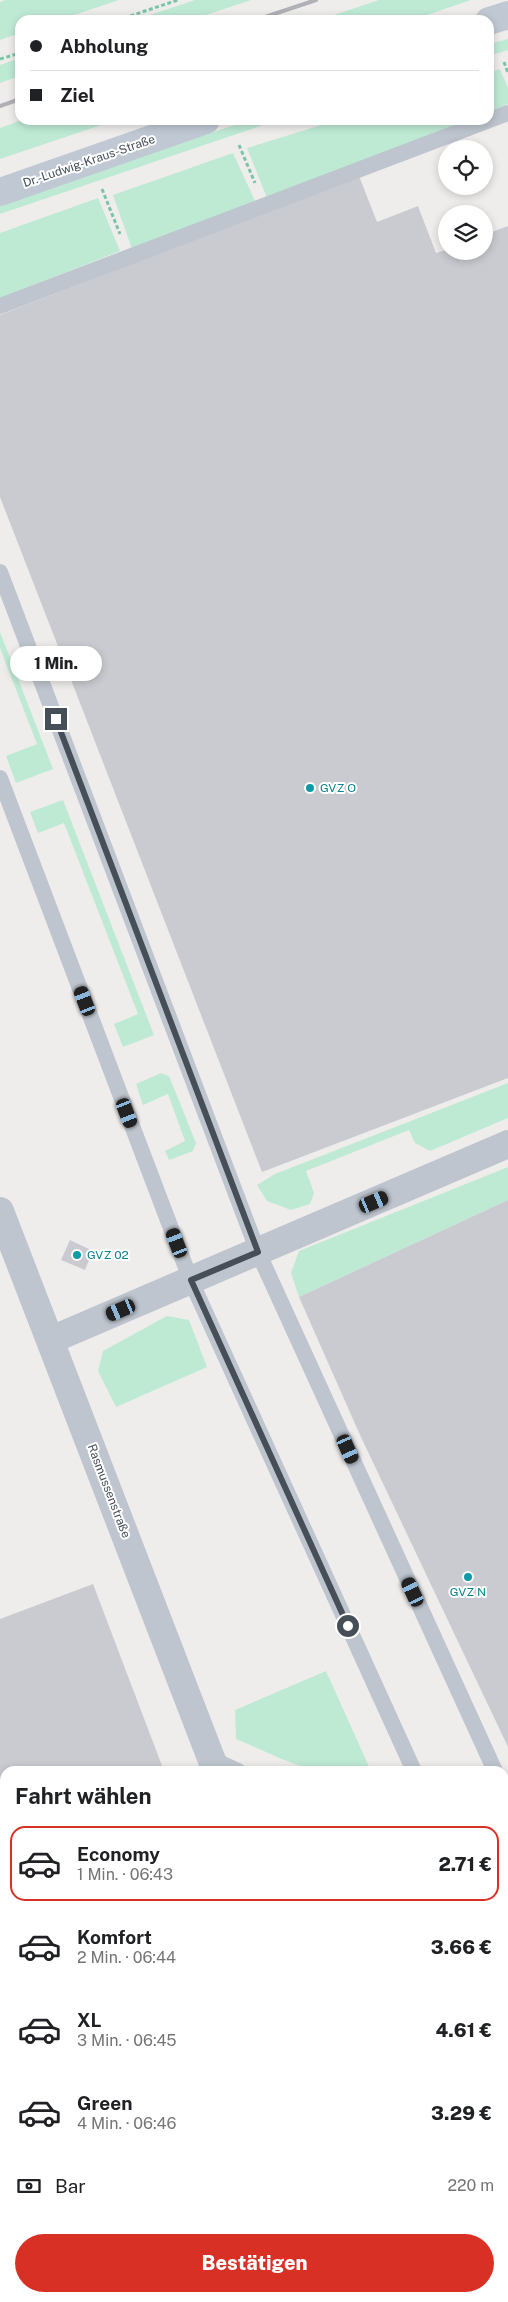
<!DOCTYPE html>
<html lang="de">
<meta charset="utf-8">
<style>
:root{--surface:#fff;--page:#f6f6f6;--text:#202124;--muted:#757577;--line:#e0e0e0;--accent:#d93025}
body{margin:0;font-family:"Public Sans",sans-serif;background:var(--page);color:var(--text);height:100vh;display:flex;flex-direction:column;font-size:19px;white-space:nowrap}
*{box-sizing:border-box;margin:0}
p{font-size:16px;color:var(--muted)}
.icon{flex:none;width:28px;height:28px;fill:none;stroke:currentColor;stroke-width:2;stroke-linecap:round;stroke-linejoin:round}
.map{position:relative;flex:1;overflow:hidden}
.side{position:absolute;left:0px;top:1766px;width:509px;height:536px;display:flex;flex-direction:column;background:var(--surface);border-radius:15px 15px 0 0;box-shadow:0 2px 8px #0003}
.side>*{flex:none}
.hud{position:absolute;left:15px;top:15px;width:479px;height:110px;border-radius:15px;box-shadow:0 2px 8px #0003;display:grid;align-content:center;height:110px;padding:0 15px;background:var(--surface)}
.tools{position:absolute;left:438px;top:140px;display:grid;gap:10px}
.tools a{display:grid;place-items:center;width:55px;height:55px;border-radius:50%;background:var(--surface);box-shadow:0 2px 8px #0003;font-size:25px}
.end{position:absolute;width:22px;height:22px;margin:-11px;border:6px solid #464e58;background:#fff;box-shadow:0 0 0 2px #fff}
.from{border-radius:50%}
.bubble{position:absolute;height:35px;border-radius:18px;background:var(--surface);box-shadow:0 2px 8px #0003;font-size:16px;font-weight:800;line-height:35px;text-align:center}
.car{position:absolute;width:15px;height:30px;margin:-15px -8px;border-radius:6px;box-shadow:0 0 4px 1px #0007;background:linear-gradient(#222 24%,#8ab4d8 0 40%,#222 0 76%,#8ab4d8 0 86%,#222 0)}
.hud b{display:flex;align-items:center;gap:18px;height:48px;font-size:19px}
.hud b+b{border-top:1px solid var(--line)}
.hud i{width:12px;height:12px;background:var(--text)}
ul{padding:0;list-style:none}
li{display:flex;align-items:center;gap:15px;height:75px;margin:0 10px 8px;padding:0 5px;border:2px solid transparent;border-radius:15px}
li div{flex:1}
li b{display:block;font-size:19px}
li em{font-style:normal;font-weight:800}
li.current{border-color:var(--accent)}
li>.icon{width:45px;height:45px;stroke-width:1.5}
h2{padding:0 15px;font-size:22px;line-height:60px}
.pay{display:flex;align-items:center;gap:12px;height:55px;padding:0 15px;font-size:19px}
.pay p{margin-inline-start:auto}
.action{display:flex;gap:10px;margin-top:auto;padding:10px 15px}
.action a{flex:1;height:58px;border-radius:30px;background:var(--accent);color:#fff;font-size:20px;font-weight:800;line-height:58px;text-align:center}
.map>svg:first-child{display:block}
.green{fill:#beead4}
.building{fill:#cacbd1}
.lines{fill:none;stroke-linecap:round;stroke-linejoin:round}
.path{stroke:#79c5a8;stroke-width:3;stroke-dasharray:4 2.5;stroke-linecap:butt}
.service{stroke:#bec5ce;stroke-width:16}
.minor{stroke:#bec5ce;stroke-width:28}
.secondary{stroke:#c0c8d4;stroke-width:28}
.rail{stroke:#afb1b6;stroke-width:4}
.route{stroke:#464e58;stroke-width:6}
.culture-dot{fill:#0f9aa8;stroke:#fff;stroke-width:2}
.labels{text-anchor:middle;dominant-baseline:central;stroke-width:4;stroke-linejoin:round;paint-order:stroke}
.street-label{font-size:12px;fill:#464e58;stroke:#fff}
.culture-label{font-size:12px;fill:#0d838f;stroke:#fff;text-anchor:start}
</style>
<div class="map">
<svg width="508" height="2302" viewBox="0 0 508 2302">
<rect width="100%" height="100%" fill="#efedec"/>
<!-- green -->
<g class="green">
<polygon points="5,0 119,0 59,20 20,20 20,33 0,40 0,2"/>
<polygon points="195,0 251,0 191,20 135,20"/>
<polygon points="379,0 471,0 412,20 319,20"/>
<polygon points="508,39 508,50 489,56 489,44"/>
<polygon points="20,58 20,76 0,83 0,65"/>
<polygon points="500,69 508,88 508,104 489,112 489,73"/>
<polygon points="22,120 116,120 0,159 0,128"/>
<polygon points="250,120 278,120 0,214 0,205 83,175"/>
<polygon points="338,120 467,120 267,198 247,148"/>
<polygon points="233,153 255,201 132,249 113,195"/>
<polygon points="98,198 120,251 0,298 0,233"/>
<polygon points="0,632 53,769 16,783 6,756 37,744 0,648"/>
<polygon points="63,800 154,1035 123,1047 114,1024 138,1014 64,823 38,833 30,812"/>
<polygon points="161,1073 169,1076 196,1143 193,1151 169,1160 165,1151 185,1141 168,1094 143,1105 136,1084"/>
<polygon points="508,1083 508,1118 430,1151 415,1143 409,1130 306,1171 314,1193 310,1204 291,1210 267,1201 257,1185 275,1174"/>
<polygon points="508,1167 508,1200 299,1297 291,1273 299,1251"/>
<polygon points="167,1316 189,1320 207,1367 116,1407 98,1371 103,1351"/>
<path d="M326,1671L371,1771H360L358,1768C321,1783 271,1753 236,1739L235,1710Z"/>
<polygon points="504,2069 508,2079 508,2157 504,2146"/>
</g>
<!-- building -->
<g class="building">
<polygon points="359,176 377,222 418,206 436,253 446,250 446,251 484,251 484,235 508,226 508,1078 262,1172 0,497 0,315"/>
<polygon points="508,1200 508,1747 360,1435 299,1297"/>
<polygon points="70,1240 93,1251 85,1270 61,1260"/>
<polygon points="93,1584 164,1771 5,1771 5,2298 365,2298 367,2302 0,2302 0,1619"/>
</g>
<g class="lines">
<!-- path -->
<g class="path">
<polyline points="118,20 178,0"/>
<polyline points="0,59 20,53"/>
<polyline points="504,62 508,73"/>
<polyline points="239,145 255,183"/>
<polyline points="102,189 120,234"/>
</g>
<!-- service -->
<g class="service">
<polyline points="0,306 508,113"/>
<polyline points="0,572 258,1252 495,1771"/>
<polyline points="0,778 191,1281 414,1771"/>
<polyline points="212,1759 238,1771"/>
<polyline points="504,1790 508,1799"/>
<polyline points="504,1967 508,1977"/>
<polyline points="504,2185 508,2196"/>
</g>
<!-- minor -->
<g class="minor">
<polyline points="0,1211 216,1771"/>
<polyline points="51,1340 508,1144"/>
<polyline points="417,2298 418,2302"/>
</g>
<!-- secondary -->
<g class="secondary">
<polyline points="489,21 508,15"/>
<polyline points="0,192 206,120"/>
</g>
<!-- rail -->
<g class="rail">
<polyline points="256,20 316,0"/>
<polyline points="0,106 20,99"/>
</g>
</g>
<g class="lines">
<!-- route -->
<polyline class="route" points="56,719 258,1252 191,1280 348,1626"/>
</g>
<!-- markers -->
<g class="culture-dot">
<circle cx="310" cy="788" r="5"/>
<circle cx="77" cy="1255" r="5"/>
<circle cx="468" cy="1577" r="5"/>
</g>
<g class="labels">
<!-- street labels -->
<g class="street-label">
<text transform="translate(89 161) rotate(-19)">Dr.-Ludwig-Kraus-Straße</text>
<text transform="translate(109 1491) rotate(69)">Rasmussenstraße</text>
</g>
<!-- culture labels -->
<g class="culture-label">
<text x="320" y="788">GVZ O</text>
<text x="87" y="1255">GVZ 02</text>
<text x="468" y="1592" text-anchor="middle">GVZ N</text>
</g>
</g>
</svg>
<div class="tools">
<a><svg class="icon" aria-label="locate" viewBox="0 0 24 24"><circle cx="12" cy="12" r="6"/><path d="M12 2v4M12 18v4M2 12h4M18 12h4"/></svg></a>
<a><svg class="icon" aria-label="layers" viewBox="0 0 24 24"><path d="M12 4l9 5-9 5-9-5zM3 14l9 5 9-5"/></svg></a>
</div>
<i class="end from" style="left:348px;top:1626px"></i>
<i class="end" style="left:56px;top:719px"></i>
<div class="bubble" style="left:10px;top:646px;width:92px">1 Min.</div>
<i class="car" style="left:85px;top:1001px;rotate:339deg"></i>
<i class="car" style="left:127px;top:1113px;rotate:159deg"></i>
<i class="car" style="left:374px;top:1202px;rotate:67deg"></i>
<i class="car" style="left:177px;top:1243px;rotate:339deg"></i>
<i class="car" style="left:121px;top:1310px;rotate:247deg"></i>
<i class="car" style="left:348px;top:1449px;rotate:156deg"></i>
<i class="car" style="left:413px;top:1592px;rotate:335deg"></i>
<div class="hud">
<b><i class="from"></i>Abholung</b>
<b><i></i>Ziel</b>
</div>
<section class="side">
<h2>Fahrt wählen</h2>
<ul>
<li class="current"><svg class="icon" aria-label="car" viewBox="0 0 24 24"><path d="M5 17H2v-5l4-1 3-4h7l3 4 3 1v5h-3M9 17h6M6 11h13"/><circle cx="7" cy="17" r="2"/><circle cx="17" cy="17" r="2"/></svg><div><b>Economy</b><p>1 Min. · 06:43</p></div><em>2.71 €</em></li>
<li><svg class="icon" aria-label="car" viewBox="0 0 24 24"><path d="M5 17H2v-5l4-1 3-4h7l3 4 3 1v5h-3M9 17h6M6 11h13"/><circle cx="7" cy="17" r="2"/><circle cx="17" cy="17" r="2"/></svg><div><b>Komfort</b><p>2 Min. · 06:44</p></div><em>3.66 €</em></li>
<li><svg class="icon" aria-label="car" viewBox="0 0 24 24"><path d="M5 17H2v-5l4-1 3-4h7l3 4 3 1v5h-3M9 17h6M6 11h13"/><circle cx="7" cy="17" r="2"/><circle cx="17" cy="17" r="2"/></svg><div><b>XL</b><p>3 Min. · 06:45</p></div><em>4.61 €</em></li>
<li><svg class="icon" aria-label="car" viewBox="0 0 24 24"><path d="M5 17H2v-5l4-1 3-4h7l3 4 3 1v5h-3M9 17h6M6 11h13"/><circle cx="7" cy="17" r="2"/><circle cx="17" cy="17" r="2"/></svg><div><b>Green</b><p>4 Min. · 06:46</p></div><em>3.29 €</em></li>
</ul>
<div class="pay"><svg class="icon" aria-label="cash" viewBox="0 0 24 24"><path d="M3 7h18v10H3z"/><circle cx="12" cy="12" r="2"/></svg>Bar<p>220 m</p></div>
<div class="action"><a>Bestätigen</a></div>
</section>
</div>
